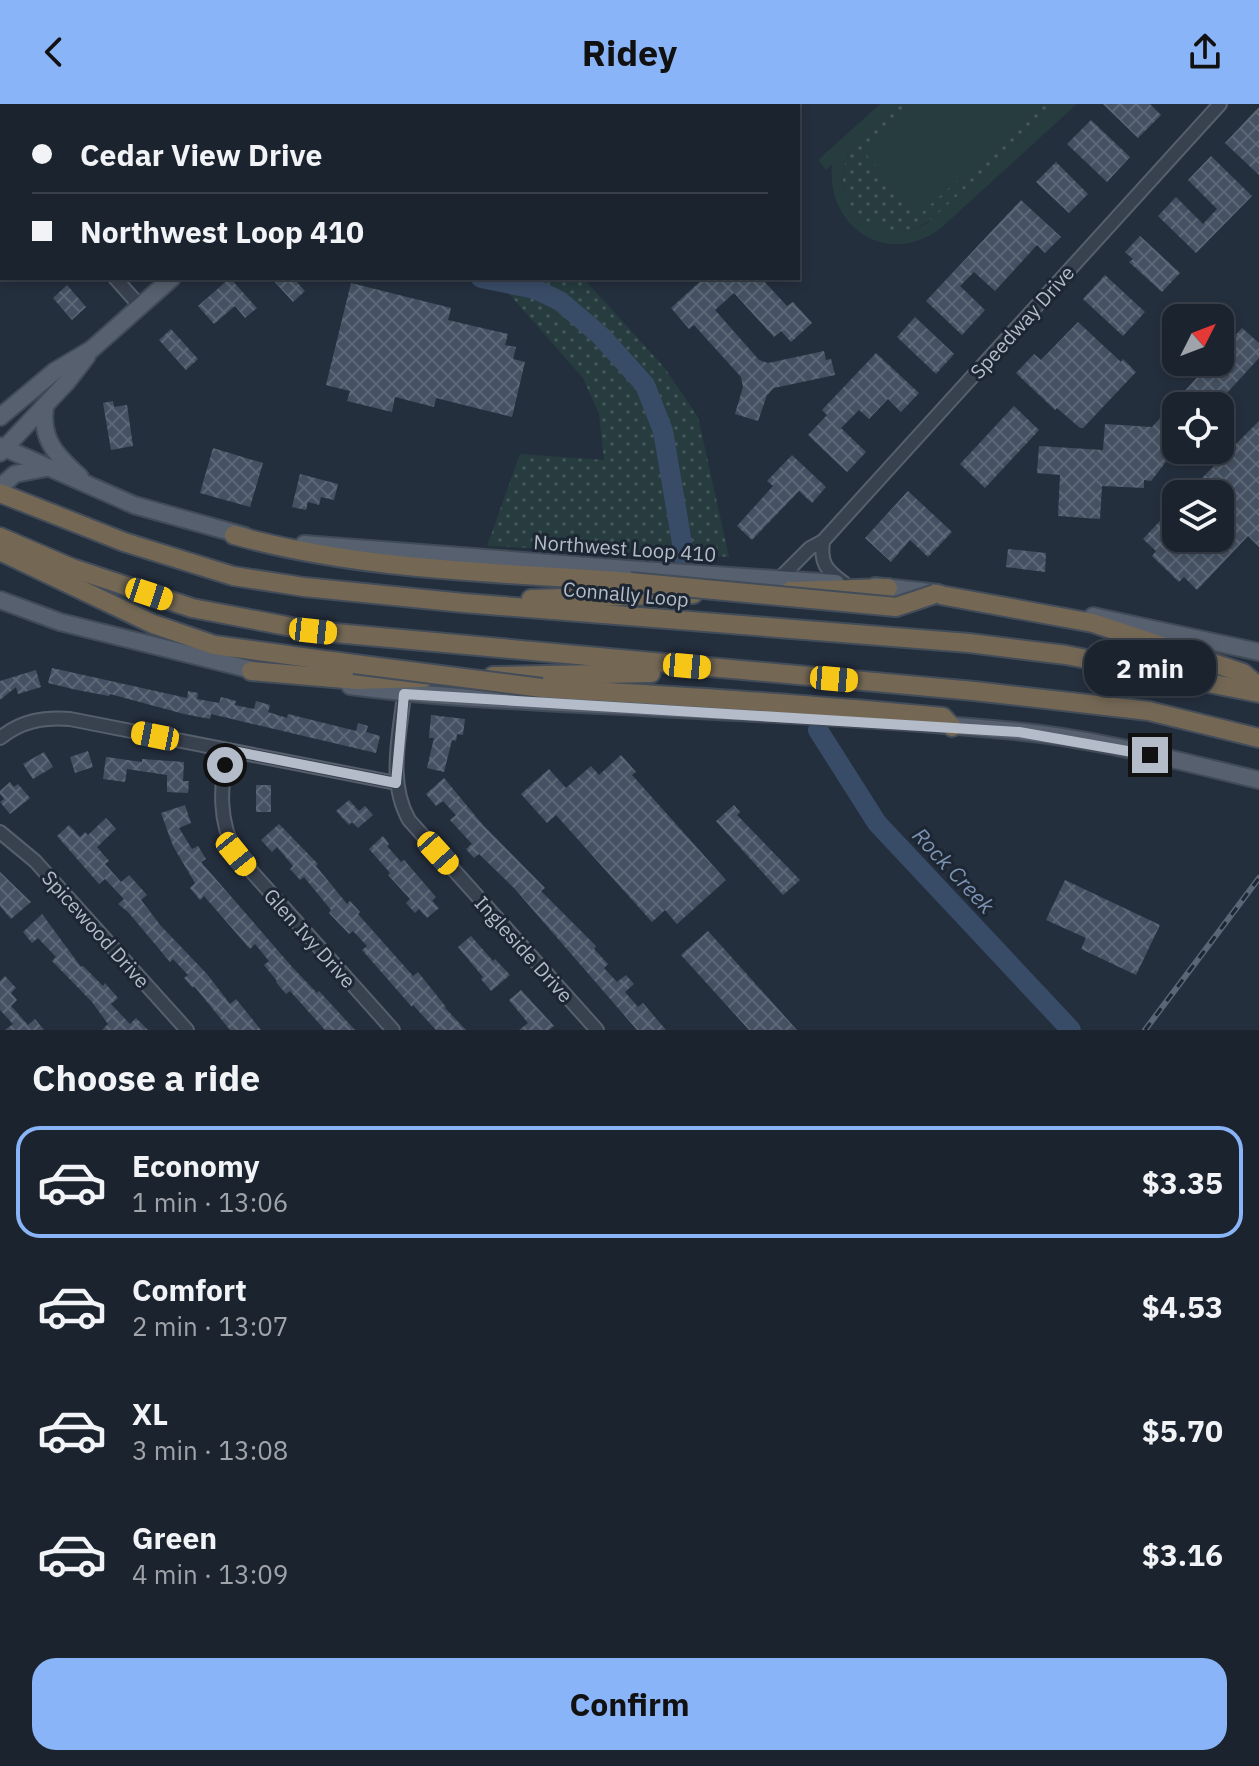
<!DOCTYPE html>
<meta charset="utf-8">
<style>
:root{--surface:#1b232e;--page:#282f3a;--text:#f1f3f6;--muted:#a0a4aa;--line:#39404a;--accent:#8ab4f8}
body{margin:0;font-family:"IBM Plex Sans",sans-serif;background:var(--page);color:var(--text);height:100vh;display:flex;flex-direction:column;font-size:30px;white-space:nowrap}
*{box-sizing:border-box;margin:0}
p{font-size:26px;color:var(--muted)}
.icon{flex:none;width:44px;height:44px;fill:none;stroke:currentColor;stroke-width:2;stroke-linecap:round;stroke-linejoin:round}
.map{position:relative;height:926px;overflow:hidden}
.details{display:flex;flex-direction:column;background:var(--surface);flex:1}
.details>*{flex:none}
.hud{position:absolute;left:0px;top:0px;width:800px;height:176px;box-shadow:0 4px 12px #0003,0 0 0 2px var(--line);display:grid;align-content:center;height:176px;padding:0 32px;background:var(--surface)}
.needle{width:52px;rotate:48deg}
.buttons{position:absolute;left:1162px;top:200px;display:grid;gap:16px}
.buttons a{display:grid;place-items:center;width:72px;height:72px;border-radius:16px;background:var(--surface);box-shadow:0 4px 12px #0003,0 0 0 2px var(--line);font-size:40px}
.end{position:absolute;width:36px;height:36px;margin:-18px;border:10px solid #b4bcc9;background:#111;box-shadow:0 0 0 4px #111}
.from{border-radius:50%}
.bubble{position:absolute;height:56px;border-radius:24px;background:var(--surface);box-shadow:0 4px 12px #0003,0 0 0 2px var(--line);font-size:26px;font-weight:700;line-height:56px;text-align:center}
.car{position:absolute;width:24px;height:48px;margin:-24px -12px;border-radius:10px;box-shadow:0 0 6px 2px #0007;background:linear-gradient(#f5c518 24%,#345 0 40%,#f5c518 0 76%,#345 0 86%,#f5c518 0)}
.hud b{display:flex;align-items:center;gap:28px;height:76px;font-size:30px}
.hud b+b{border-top:2px solid var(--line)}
.hud i{width:20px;height:20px;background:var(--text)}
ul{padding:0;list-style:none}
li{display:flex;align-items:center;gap:24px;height:112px;margin:0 16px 12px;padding:0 16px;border:4px solid transparent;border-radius:24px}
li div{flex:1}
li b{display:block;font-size:30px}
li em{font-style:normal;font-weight:700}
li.on{border-color:var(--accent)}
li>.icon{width:72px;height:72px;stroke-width:1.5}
h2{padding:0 32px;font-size:36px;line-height:96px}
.primary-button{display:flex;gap:16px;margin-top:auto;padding:16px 32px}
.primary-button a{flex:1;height:92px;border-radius:24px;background:var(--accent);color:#111;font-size:32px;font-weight:700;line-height:92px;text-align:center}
header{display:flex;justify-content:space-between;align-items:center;height:104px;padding:0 32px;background:var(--accent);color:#111;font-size:36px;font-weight:700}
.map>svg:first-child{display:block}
.grass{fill:url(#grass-dots)}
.pitch{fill:#263c3f}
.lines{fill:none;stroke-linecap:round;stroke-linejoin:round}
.river{stroke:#394c67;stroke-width:20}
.building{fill:url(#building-cross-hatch)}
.minor-casing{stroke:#565f6c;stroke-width:16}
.major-casing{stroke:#414a57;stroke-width:20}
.highway-casing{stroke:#434c59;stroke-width:22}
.minor{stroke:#38414e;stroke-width:12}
.major{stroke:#56606e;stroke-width:16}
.highway{stroke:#746855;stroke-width:18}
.rail-casing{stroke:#5a6575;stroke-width:6}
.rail{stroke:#1d2633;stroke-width:3;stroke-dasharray:9;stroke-linecap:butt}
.highway-bridge-casing{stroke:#434c59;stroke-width:22;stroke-linecap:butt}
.highway-bridge{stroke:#746855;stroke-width:18}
.route{stroke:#b4bcc9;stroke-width:10}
.labels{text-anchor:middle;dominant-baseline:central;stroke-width:6;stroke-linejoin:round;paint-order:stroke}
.street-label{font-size:20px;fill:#b4bcc9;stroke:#1d2633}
.water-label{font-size:22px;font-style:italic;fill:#7c92b1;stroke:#1d2633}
</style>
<header><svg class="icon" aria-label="back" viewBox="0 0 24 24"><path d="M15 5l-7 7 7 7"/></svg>Ridey<svg class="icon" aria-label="share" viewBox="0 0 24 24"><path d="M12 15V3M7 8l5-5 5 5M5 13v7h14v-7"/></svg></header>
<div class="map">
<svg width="1259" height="926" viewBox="0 0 1259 926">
<defs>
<pattern id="grass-dots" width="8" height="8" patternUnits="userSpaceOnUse" patternTransform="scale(2)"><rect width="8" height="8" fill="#263c3f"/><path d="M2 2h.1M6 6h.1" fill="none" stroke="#435659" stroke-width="1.8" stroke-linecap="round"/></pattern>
<pattern id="building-cross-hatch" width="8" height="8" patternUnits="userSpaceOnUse" patternTransform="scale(2)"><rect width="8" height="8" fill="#455162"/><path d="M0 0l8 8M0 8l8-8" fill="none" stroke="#5d6877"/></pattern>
</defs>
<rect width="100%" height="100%" fill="#242f3e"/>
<!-- grass -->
<g class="grass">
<path d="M899,0H1060L932,115C885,150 821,102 850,48C860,29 883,14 899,0Z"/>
<polygon points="495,174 583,174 664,263 698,313 729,453 487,442 520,350 604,356 599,310 583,274"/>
</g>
<!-- pitch -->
<g class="pitch">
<path d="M880,0H899C880,17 853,34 845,59C831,108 884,141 926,120L1060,0H1077L941,124C889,164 826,125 832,61L826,66L818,56Z"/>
<polygon points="916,0 1043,0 919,111 863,47"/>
</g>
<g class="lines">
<!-- river -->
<g class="river">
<polyline points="187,0 189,2"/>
<polyline points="481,174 535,185 560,197 601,232 645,281 663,327 685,457"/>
<polyline points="818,626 877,719 1071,926"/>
</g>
</g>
<!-- building -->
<g class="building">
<polygon points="1103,0 1150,0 1161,11 1138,34"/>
<polygon points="1259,3 1259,71 1225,39"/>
<polygon points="1091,16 1130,53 1107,78 1067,40"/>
<polygon points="1211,52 1252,92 1196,149 1158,112 1176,93 1203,120 1217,105 1188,76"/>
<polygon points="1056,58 1088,90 1069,109 1036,78"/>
<polygon points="1021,96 1061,133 1045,149 1037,141 995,187 974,168 960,182 985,206 962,231 926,197"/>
<polygon points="1140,132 1180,169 1162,188 1129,158 1133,155 1125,148"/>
<polygon points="1105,171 1145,208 1123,232 1083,195"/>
<polygon points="230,174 257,204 245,214 235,202 214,220 198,202"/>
<polygon points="271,174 293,174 305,187 293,198"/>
<polygon points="704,174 761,174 787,202 793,198 812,219 791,238 781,227 774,233 734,189 715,206 759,256 768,259 824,247 826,256 831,255 835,271 774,284 767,291 758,317 735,310 743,283 741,273 694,221 689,225 671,204"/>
<polygon points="351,179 451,204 448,216 508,230 505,241 516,243 513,255 525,258 512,313 436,294 434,303 395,293 392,308 347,297 350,287 326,281"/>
<polygon points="67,181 86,203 72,216 53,194"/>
<polygon points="915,213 954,250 936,270 897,233"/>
<polygon points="1078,218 1121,258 1123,255 1136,268 1083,324 1080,324 1057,304 1055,306 1016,269 1034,250 1041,256"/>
<polygon points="1242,224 1259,239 1259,254 1215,302 1176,302 1176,345 1151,377 1144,376 1144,384 1102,382 1100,415 1058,412 1060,371 1037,369 1039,342 1103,346 1105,320 1152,323 1211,258 1220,258 1220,248"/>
<polygon points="171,225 198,255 186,266 159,236"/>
<polygon points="876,249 919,289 901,308 888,295 869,315 859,306 841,324 866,348 847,368 808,331 827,311 822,306"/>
<polygon points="113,297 114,303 127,301 133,342 111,346 103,299"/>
<polygon points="1014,302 1039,326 985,384 960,360"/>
<polygon points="1259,317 1259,443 1248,432 1197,486 1184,473 1179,478 1152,452 1156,447 1143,435 1176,400 1176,434 1220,434 1220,390 1186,390"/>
<polygon points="213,344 263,359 250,403 200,389"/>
<polygon points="792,351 826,383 812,399 799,387 752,436 737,422 773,382 767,377"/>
<polygon points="300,370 338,380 334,396 321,393 319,401 308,398 306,406 292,403"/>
<polygon points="908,387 952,428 928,453 910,436 891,458 865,434"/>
<polygon points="1008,445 1046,449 1045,468 1006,463"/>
<polygon points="52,564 187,594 188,587 198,589 197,595 219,599 221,593 236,597 235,601 254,605 256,597 270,601 268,608 287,614 288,610 356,627 358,619 368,622 366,628 380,632 376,649 211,610 210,615 184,610 110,590 109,592 77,586 48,579"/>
<polygon points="36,566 41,583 18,590 16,583 0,596 0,577"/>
<polygon points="431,611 465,615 463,631 457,630 456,637 452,636 444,668 427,664 434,634 429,634"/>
<polygon points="88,647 93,663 75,669 70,653"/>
<polygon points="44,648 53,663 33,675 23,660"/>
<polygon points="621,651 636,668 632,671 726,776 677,820 665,806 652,818 556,711 547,719 521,690 549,665 566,684 591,662 599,671"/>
<polygon points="106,653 142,658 142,655 184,658 183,677 189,677 188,689 167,688 167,671 127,665 125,678 103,675"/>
<polygon points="444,674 482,720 545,784 541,787 596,842 594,845 608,860 604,864 617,878 626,871 634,880 625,888 638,903 643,899 666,926 637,926 514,784 479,750 474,754 466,745 472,740 450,716 456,711 443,697 436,702 426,690"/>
<polygon points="10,678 14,683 18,680 30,694 10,710 0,698 4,695 0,690 0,687"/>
<rect x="256" y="681" width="15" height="27"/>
<polygon points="349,696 359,707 365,702 373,711 358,724 352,718 349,721 336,707"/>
<polygon points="185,701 191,719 179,724 192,745 198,742 206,755 201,758 293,864 317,889 319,887 355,926 325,926 290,887 286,890 276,878 277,877 264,861 269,857 255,840 250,845 204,792 200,796 190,784 195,779 173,742 161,709"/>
<polygon points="734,701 740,708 737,711 800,776 783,791 716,717"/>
<polygon points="106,714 116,725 97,743 109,757 105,760 121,778 129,771 147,791 141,796 161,822 207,870 230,900 236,895 261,926 230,926 194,882 193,884 184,874 188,871 173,855 170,858 128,808 118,800 124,795 105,775 99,780 57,732 69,721 80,733 85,728 88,731"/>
<polygon points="279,720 318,760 316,762 347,800 350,797 360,808 358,810 413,872 418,868 446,903 445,904 466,926 436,926 413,901 412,903 362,846 367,842 353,827 349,830 329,809 331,806 304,773 300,776 290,765 293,762 277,743 272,748 261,736"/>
<polygon points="383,732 389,740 387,742 401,758 404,756 436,793 432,797 439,804 427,814 419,805 415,809 406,799 410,795 388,771 390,769 369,745"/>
<polygon points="0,768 31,798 11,815 0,802"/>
<polygon points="1065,776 1160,821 1136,871 1081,845 1086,834 1046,816"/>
<polygon points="42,810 81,863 83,862 103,882 105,879 118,894 111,900 130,920 136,914 148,926 102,926 108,920 92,898 52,857 56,853 38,834 32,839 23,828"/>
<polygon points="708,827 797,926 749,926 681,851"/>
<polygon points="471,832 493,857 495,855 510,871 491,887 481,875 483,873 458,843"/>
<polygon points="5,872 16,884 11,889 17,896 11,902 28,921 35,915 44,926 5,926 13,920 0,906 0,877"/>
<polygon points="521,886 554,922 549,926 519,926 528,919 509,896"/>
</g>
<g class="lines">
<!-- minor casing -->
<g class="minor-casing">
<g id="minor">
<polyline points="0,45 2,48"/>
<polyline points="115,174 140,202"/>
<path d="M823,437C820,459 826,466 844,479"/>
<polyline points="779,475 810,444 823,437 1220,0"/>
<path d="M404,590C400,631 387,677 409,716L597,926"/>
<path d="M0,634C21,617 43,613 70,615L396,679"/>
<path d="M228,646C220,683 218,716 236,750L393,926"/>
<polyline points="0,728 35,757 187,926"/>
</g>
</g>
<!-- major casing -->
<g class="major-casing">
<g id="major">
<polyline points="366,2 369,0"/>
<path d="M45,302C40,336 57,352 80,373"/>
<polyline points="0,313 55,267 92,245 172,174"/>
<polyline points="0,342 134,401 245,432"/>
<polyline points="0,349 67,278 87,252"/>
<polyline points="0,383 15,370 46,364"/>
<polyline points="304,440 641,466 836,479"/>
<polyline points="875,482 939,489"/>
<polyline points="0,496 60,518 264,569"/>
<polyline points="1093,512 1259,548"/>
<path d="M350,582C403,589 454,593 507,596C676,606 847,611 1015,627C1098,635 1179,657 1259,676"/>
</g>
</g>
<!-- highway casing -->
<g class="highway-casing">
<g id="highway">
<polyline points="0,389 124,438 233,472 304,483 464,499 969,539 1066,551 1259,589"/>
<path d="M234,431C362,467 498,468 630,478"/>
<polyline points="0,433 72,464 192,504 313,527 974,587 1149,607 1259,634"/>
<polyline points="0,447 153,520 214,541 354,560"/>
<polyline points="790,487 888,484"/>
<polyline points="935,490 1093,519 1243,569 1259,583"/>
<polyline points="531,495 693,490"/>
<polyline points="251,567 357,576 424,574"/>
<polyline points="493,572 651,569"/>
<path d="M542,584C676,592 810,600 943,613L952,623"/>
</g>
</g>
<!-- minor -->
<use href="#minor" class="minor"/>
<!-- major -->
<use href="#major" class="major"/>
<!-- highway -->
<use href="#highway" class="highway"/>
<!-- rail casing -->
<g class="rail-casing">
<polyline id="rail" points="1145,926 1259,774"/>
</g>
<!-- rail -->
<use href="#rail" class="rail"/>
<!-- highway-bridge casing -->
<g class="highway-bridge-casing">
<g id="highway-bridge">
<polyline points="630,478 896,503 935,490"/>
<polyline points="354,560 542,584"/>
</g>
</g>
<!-- highway-bridge -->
<use href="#highway-bridge" class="highway-bridge"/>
</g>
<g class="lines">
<!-- route -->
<polyline class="route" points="225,661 228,646 396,679 404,590 1019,628 1150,651"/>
</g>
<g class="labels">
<!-- street labels -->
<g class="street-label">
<text transform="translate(1022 218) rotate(-48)">Speedway Drive</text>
<text transform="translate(625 444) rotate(4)">Northwest Loop 410</text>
<text transform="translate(626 490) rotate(5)">Connally Loop</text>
<text transform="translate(96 825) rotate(48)">Spicewood Drive</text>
<text transform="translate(310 834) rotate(48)">Glen Ivy Drive</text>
<text transform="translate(524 845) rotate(48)">Ingleside Drive</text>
</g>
<!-- water labels -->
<g class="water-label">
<text transform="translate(954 766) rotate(47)">Rock Creek</text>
</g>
</g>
</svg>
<div class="buttons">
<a><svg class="needle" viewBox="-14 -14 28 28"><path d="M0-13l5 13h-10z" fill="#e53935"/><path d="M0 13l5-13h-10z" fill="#a0a4aa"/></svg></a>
<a><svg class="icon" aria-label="locate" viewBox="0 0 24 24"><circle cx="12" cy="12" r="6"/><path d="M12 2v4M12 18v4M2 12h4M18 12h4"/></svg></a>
<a><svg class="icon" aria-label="layers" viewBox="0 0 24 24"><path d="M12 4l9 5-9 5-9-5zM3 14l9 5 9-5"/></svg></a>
</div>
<i class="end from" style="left:225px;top:661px"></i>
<i class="end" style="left:1150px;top:651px"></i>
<div class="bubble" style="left:1084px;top:536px;width:132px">2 min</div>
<i class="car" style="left:149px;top:490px;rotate:108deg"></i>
<i class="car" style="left:313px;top:527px;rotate:96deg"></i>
<i class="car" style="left:687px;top:562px;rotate:95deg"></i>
<i class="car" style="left:834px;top:575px;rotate:95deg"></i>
<i class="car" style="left:155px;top:632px;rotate:281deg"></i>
<i class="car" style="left:438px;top:749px;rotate:138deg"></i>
<i class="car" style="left:236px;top:750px;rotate:141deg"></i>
<div class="hud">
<b><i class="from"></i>Cedar View Drive</b>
<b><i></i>Northwest Loop 410</b>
</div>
</div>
<section class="details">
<h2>Choose a ride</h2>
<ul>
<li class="on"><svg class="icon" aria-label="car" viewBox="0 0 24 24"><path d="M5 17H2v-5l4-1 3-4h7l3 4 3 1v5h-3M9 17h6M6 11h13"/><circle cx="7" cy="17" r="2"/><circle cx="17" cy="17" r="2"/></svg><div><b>Economy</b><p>1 min · 13:06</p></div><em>$3.35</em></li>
<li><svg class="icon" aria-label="car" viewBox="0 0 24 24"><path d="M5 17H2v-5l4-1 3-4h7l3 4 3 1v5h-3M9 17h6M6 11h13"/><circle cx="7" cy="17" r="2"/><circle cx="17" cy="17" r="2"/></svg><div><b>Comfort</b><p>2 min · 13:07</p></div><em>$4.53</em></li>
<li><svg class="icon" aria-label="car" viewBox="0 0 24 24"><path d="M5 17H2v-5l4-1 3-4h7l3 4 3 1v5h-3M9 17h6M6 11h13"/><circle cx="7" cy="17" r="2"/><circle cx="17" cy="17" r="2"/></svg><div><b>XL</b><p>3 min · 13:08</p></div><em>$5.70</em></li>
<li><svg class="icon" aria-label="car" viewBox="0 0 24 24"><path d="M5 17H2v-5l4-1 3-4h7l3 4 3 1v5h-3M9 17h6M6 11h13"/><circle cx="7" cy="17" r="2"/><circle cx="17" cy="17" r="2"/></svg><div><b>Green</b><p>4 min · 13:09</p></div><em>$3.16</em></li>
</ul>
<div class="primary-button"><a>Confirm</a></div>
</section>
